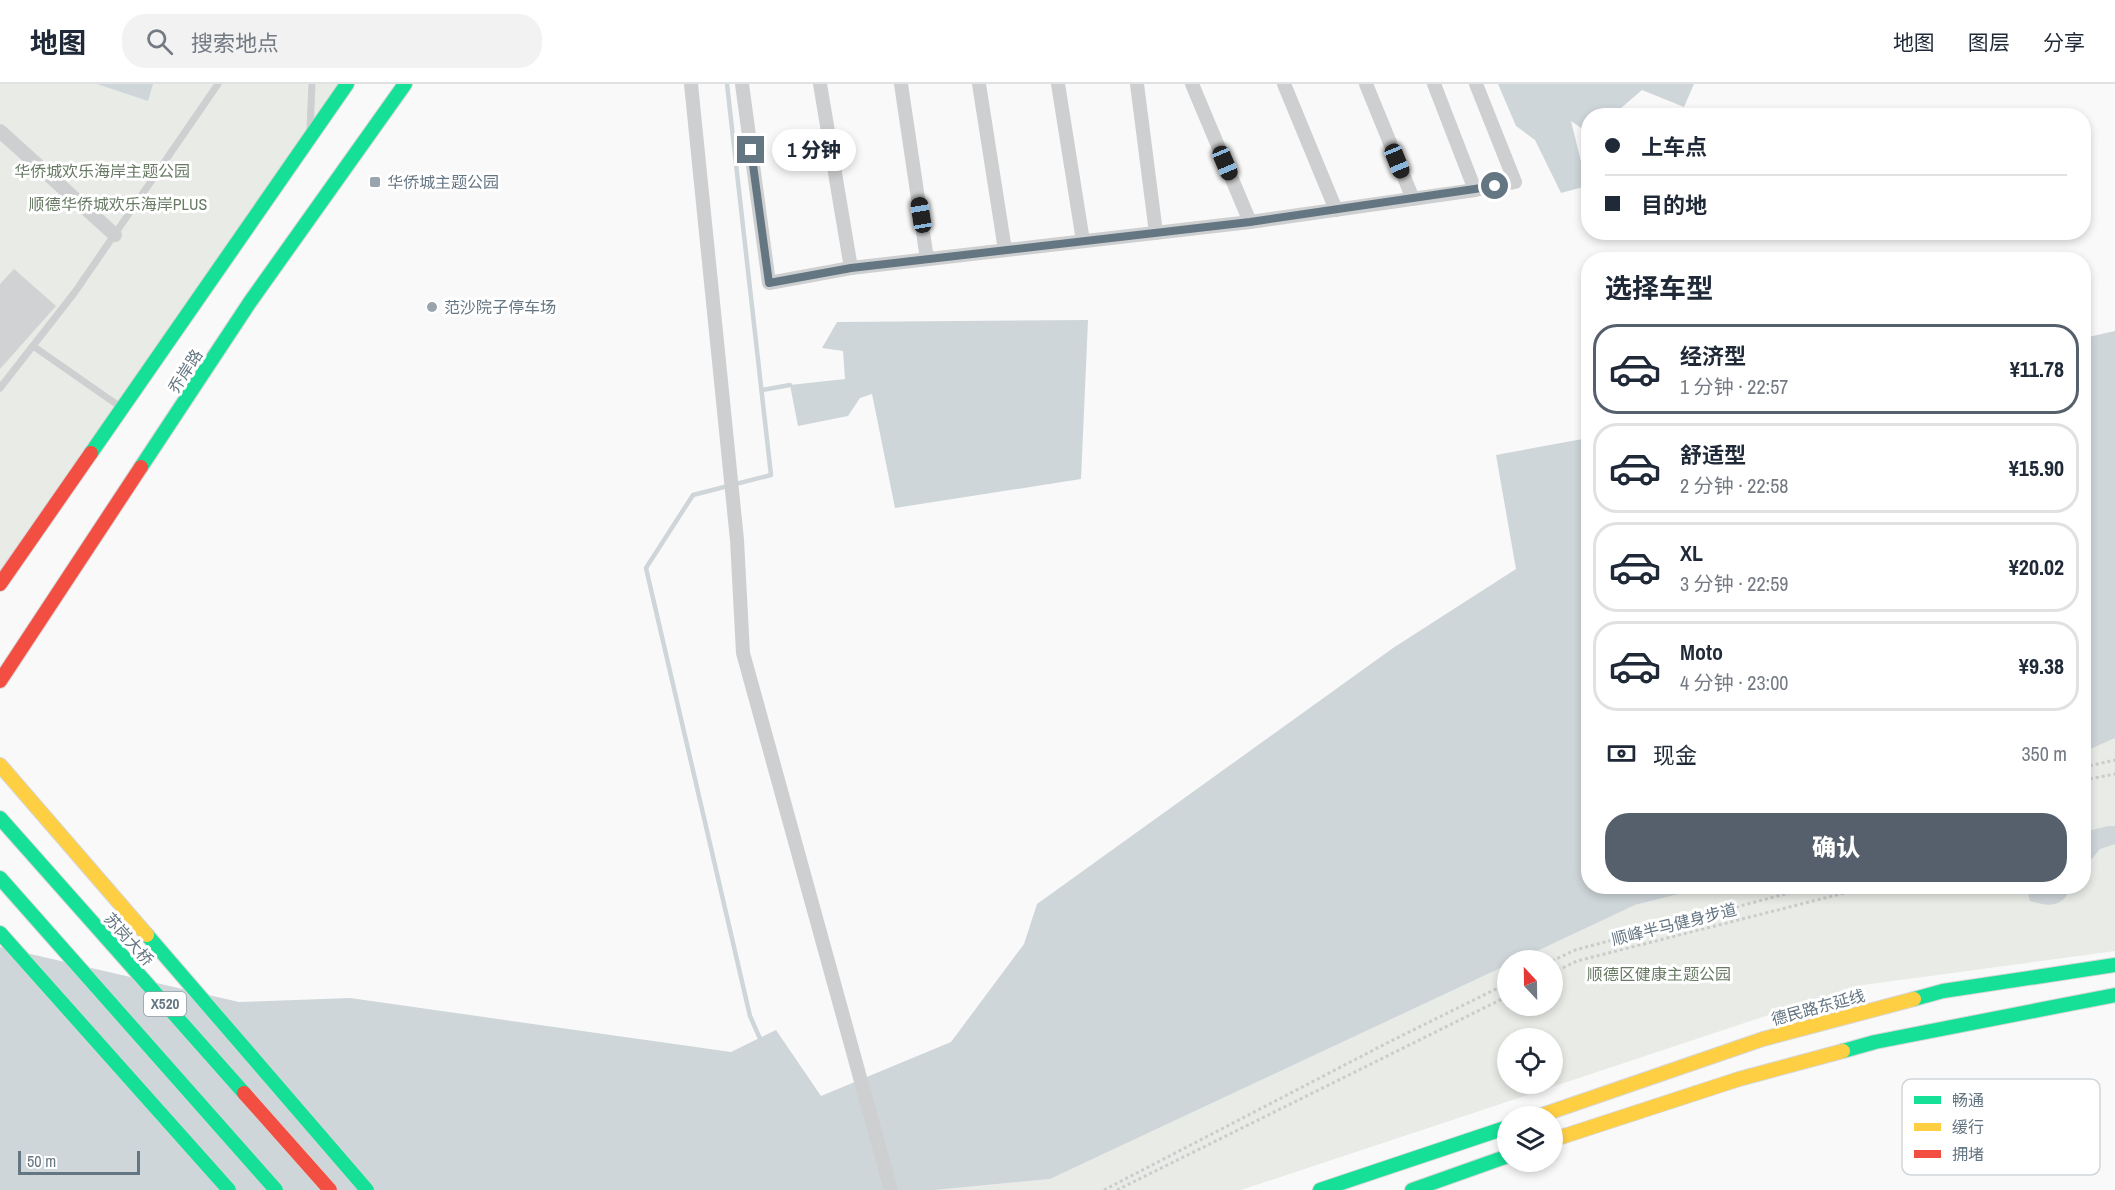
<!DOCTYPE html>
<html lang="zh">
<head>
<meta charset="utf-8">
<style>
  body { margin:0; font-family:"Archivo Narrow","Noto Sans SC",sans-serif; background:#f2f2f3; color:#1f2937; height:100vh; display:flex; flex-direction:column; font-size:22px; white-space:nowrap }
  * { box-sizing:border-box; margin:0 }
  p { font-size:20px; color:#747a83 }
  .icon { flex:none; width:33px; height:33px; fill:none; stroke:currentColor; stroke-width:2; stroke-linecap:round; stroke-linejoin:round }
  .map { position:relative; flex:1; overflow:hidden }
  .details { position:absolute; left:1581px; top:168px; width:510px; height:642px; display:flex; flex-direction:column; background:#fff; border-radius:24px; box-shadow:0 3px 9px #0003 }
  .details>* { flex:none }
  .hud { position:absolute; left:1581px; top:24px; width:510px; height:132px; border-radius:24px; box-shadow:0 3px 9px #0003; display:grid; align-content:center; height:132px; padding:0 24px; background:#fff }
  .needle { width:39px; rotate:338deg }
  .buttons { position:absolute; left:1497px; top:866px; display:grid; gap:12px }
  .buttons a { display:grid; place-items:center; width:66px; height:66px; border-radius:50%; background:#fff; box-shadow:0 3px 9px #0003; font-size:30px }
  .scale { position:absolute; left:18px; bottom:15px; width:122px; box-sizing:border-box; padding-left:6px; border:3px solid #657683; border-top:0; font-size:16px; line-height:21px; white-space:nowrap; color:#657683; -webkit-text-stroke:4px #fff; paint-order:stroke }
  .end { position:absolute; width:27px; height:27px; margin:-14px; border:8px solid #657683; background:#fff; box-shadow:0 0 0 3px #fff }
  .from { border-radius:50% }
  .bubble { position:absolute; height:42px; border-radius:21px; background:#fff; box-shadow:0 3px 9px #0003; font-size:20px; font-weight:800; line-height:42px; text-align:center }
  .car { position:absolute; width:18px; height:36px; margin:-18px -9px; border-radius:8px; box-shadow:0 0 4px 2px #0007; background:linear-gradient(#222 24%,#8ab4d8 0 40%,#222 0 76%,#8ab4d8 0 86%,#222 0) }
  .hud b { display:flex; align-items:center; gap:21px; height:57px; font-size:22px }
  .hud b+b { border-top:2px solid #e0e1e3 }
  .hud i { width:15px; height:15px; background:#1f2937 }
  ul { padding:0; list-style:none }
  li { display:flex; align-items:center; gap:18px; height:90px; margin:0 12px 9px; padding:0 12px; border:3px solid #e0e1e3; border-radius:24px }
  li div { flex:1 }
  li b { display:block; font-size:22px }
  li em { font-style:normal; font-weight:800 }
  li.current { border-color:#56606c }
  li>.icon { width:54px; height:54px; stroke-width:1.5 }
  h2 { padding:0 24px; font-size:27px; line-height:72px }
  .pay { display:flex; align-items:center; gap:15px; height:66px; padding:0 24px; font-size:22px }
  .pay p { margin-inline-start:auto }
  .action { display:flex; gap:12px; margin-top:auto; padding:12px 24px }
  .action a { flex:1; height:69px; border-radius:24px; background:#56606c; color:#fff; font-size:24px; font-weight:800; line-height:69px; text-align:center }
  header { display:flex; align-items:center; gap:36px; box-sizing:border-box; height:84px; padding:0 30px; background:#fff; border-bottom:2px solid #e0e1e3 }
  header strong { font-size:28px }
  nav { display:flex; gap:33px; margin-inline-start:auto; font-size:21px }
  .search { width:420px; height:54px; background:#f2f2f3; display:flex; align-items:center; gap:15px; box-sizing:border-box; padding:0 21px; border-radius:24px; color:#747a83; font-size:22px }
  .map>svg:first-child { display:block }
  .green { fill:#e8ebe6; fill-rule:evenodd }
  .water { fill:#ced6d9 }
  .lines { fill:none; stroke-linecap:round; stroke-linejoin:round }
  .stream { stroke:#ced6d9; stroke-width:4.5 }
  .building { fill:#d0d2d3 }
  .fast-casing { stroke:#d5d6d7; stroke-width:16 }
  .slow-casing { stroke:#d5d6d7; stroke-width:16 }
  .jam-casing { stroke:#d5d6d7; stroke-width:16 }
  .path { stroke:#cbcccd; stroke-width:3; stroke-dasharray:3 3; stroke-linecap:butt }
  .lane { stroke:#cecfd0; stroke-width:7 }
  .street { stroke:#cecfd0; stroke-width:14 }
  .fast { stroke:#16e098; stroke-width:14 }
  .slow { stroke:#ffcf43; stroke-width:14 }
  .jam { stroke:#f24e42; stroke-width:14 }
  .route { stroke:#657683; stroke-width:8 }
  .poi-dot { fill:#99a4ac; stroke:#fff; stroke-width:2 }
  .labels { text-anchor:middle; stroke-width:6; stroke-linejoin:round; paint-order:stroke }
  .shield { fill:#fff; stroke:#939fa8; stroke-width:1.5 }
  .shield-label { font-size:15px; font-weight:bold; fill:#657683 }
  .park-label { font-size:16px; fill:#687a64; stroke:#fff }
  .poi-label { font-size:16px; fill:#657683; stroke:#fff; text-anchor:start }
  .street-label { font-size:16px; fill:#657683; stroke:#fff }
  .key { fill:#fff; stroke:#d1d6da; stroke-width:1.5 }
  .key-label { font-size:16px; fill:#657683 }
</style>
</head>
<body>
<header>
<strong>地图</strong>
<div class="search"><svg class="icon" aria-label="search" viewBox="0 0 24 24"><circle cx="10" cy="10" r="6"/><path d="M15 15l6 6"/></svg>搜索地点</div>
<nav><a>地图</a><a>图层</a><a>分享</a></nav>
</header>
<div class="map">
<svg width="2115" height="1106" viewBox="0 0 2115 1106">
  <rect width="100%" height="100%" fill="#f9f9f9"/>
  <g class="green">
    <path d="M0 0H347L0 489Z"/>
    <path d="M2115 654V867L1856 902 1241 1106H934L1050 1095 1507 881 1508 921H1552V876H1518L1635 821 1706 802H2084V668ZM1508 954H1552V999H1508Z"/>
  </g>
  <g class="water">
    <path d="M97 0H153L148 17Z"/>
    <path d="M1498 0H1694L1684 23 1642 6 1613 31 1588 32V49L1571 37 1587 102 1561 109 1535 56 1516 42Z"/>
    <path d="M1088 236 1081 395 895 424 872 310 860 314 848 332 798 342 790 301 845 295 843 267 822 264 837 238Z"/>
    <path d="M2115 247V654L2084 668V254Z"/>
    <path d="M1588 354V802L1706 803 1635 821 1518 876H1508L1507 881 1050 1095 934 1106H0V863L239 918 350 914 731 968 776 946 821 1012 951 958 1024 860 1037 820 1393 564 1516 485 1496 371Z"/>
    <path d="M2108 742H2115V760L2100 765 2084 784V748Z"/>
    <path d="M2028 803V802L2072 803C2061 824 2051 823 2030 817L2027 806Z"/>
  </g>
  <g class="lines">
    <g class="stream">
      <path d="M727 0 771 391 693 411 646 484 750 932 762 959"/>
      <path d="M762 306 790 301"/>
    </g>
  </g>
  <path class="building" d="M14 185 56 222 0 285V200Z"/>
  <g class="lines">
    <defs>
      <g id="fast">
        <path d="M91 369 347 0"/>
        <path d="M141 383 250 218 405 0"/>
        <path d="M0 734 244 1009"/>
        <path d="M0 794 276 1106"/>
        <path d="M0 849 229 1106"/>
        <path d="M147 851 367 1106"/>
        <path d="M1914 915 1943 907 2115 881"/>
        <path d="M1843 967 1875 958 2115 911"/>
        <path d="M1320 1106 1508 1043"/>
        <path d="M1412 1106 1508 1072"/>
      </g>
      <g id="slow">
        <path d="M0 681 147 851"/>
        <path d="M1539 1032 1763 955 1914 915"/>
        <path d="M1552 1056 1739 995 1843 967"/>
      </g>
      <g id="jam">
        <path d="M0 500 91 369"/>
        <path d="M0 597 141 383"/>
        <path d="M244 1009 330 1106"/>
      </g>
    </defs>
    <use href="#fast" class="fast-casing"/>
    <use href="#slow" class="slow-casing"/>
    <use href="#jam" class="jam-casing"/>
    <g class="path">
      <path d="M2084 683 2115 676"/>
      <path d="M2084 696 2115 690"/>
      <path d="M1552 877 1575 866 1815 802"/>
      <path d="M1552 889 1577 877 1872 802"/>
      <path d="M1104 1106 1387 959 1508 899"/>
      <path d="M1117 1106 1508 912"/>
    </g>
    <g class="lane">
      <path d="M310 46 312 0"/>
      <path d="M33 262 122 324"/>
      <path d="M0 304 75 208 218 0"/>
    </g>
    <g class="street">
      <path d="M691 0 737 456 743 569 891 1106"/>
      <path d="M742 0 769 199 851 184 1250 138 1192 0"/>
      <path d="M820 0 851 184"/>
      <path d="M901 0 927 175"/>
      <path d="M979 0 1005 166"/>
      <path d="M1058 0 1083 157"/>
      <path d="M1137 0 1156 149"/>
      <path d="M1284 0 1336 126"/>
      <path d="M1366 0 1413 115"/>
      <path d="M0 47 115 151"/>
      <path d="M1475 106 1515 98 1476 0"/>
      <path d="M1250 138 1475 106 1434 0"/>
    </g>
    <use href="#fast" class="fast"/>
    <use href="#slow" class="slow"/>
    <use href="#jam" class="jam"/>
  </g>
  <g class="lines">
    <path class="route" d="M751 66 769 199 851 184 1250 138 1495 102"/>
  </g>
  <g class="poi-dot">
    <rect x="369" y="92" width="12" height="12" rx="3"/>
    <circle cx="432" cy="223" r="6"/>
  </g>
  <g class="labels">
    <rect class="shield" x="144" y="908" width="42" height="24" rx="4.5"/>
    <g class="shield-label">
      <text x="165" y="925">X520</text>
    </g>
    <g class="park-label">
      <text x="102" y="93">华侨城欢乐海岸主题公园</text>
      <text x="118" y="126">顺德华侨城欢乐海岸PLUS</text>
      <text x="1659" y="896">顺德区健康主题公园</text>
    </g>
    <g class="poi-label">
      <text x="387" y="104">华侨城主题公园</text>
      <text x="444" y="229">范沙院子停车场</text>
    </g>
    <g class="street-label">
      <text transform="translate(185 287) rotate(-57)" y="6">乔岸路</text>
      <text transform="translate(1674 840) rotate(-14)" y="6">顺峰半马健身步道</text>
      <text transform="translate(129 855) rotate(48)" y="6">苏岗大桥</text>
      <text transform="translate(1818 923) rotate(-15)" y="6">德民路东延线</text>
    </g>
  </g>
  <rect x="1902" y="995" width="198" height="96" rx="9" class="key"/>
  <rect x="1914" y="1012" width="27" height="8" fill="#16e098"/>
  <rect x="1914" y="1039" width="27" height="8" fill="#ffcf43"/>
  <rect x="1914" y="1066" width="27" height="8" fill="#f24e42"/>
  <g class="key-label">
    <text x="1952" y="1022">畅通</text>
    <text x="1952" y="1049">缓行</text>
    <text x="1952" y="1076">拥堵</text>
  </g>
</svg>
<div class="buttons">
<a><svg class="needle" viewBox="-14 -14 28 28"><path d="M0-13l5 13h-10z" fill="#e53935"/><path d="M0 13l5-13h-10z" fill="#747a83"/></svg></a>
<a><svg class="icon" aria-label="locate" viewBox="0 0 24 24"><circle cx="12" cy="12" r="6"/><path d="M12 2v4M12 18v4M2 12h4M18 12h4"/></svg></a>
<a><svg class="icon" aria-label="layers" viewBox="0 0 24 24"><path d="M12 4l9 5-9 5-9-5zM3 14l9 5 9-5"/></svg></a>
</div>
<div class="scale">50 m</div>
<i class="end from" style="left:1495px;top:102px"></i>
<i class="end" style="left:751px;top:66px"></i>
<div class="bubble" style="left:772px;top:45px;width:84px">1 分钟</div>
<i class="car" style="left:1397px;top:77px;rotate:158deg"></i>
<i class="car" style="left:1225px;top:79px;rotate:157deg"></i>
<i class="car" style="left:921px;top:131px;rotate:351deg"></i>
<div class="hud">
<b><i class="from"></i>上车点</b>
<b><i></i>目的地</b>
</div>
<section class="details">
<h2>选择车型</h2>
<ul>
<li class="current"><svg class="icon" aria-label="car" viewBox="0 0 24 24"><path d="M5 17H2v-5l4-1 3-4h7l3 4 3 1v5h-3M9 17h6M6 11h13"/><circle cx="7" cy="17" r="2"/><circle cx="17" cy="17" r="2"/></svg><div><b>经济型</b><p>1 分钟 · 22:57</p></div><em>¥11.78</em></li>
<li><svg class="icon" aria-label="car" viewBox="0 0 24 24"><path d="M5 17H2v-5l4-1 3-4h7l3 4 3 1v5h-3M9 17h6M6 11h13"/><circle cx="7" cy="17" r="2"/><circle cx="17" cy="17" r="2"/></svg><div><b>舒适型</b><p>2 分钟 · 22:58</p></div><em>¥15.90</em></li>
<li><svg class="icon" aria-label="car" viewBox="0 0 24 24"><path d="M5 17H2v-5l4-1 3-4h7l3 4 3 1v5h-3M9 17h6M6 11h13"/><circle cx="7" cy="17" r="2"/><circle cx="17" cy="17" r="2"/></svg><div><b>XL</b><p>3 分钟 · 22:59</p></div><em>¥20.02</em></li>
<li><svg class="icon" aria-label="car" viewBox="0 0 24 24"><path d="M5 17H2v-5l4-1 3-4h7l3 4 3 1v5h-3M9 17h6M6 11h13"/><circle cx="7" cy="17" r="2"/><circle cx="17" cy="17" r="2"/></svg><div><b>Moto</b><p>4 分钟 · 23:00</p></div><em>¥9.38</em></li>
</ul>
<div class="pay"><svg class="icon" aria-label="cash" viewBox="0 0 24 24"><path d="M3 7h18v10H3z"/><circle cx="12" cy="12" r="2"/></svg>现金<p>350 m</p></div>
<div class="action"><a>确认</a></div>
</section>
</div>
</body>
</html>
